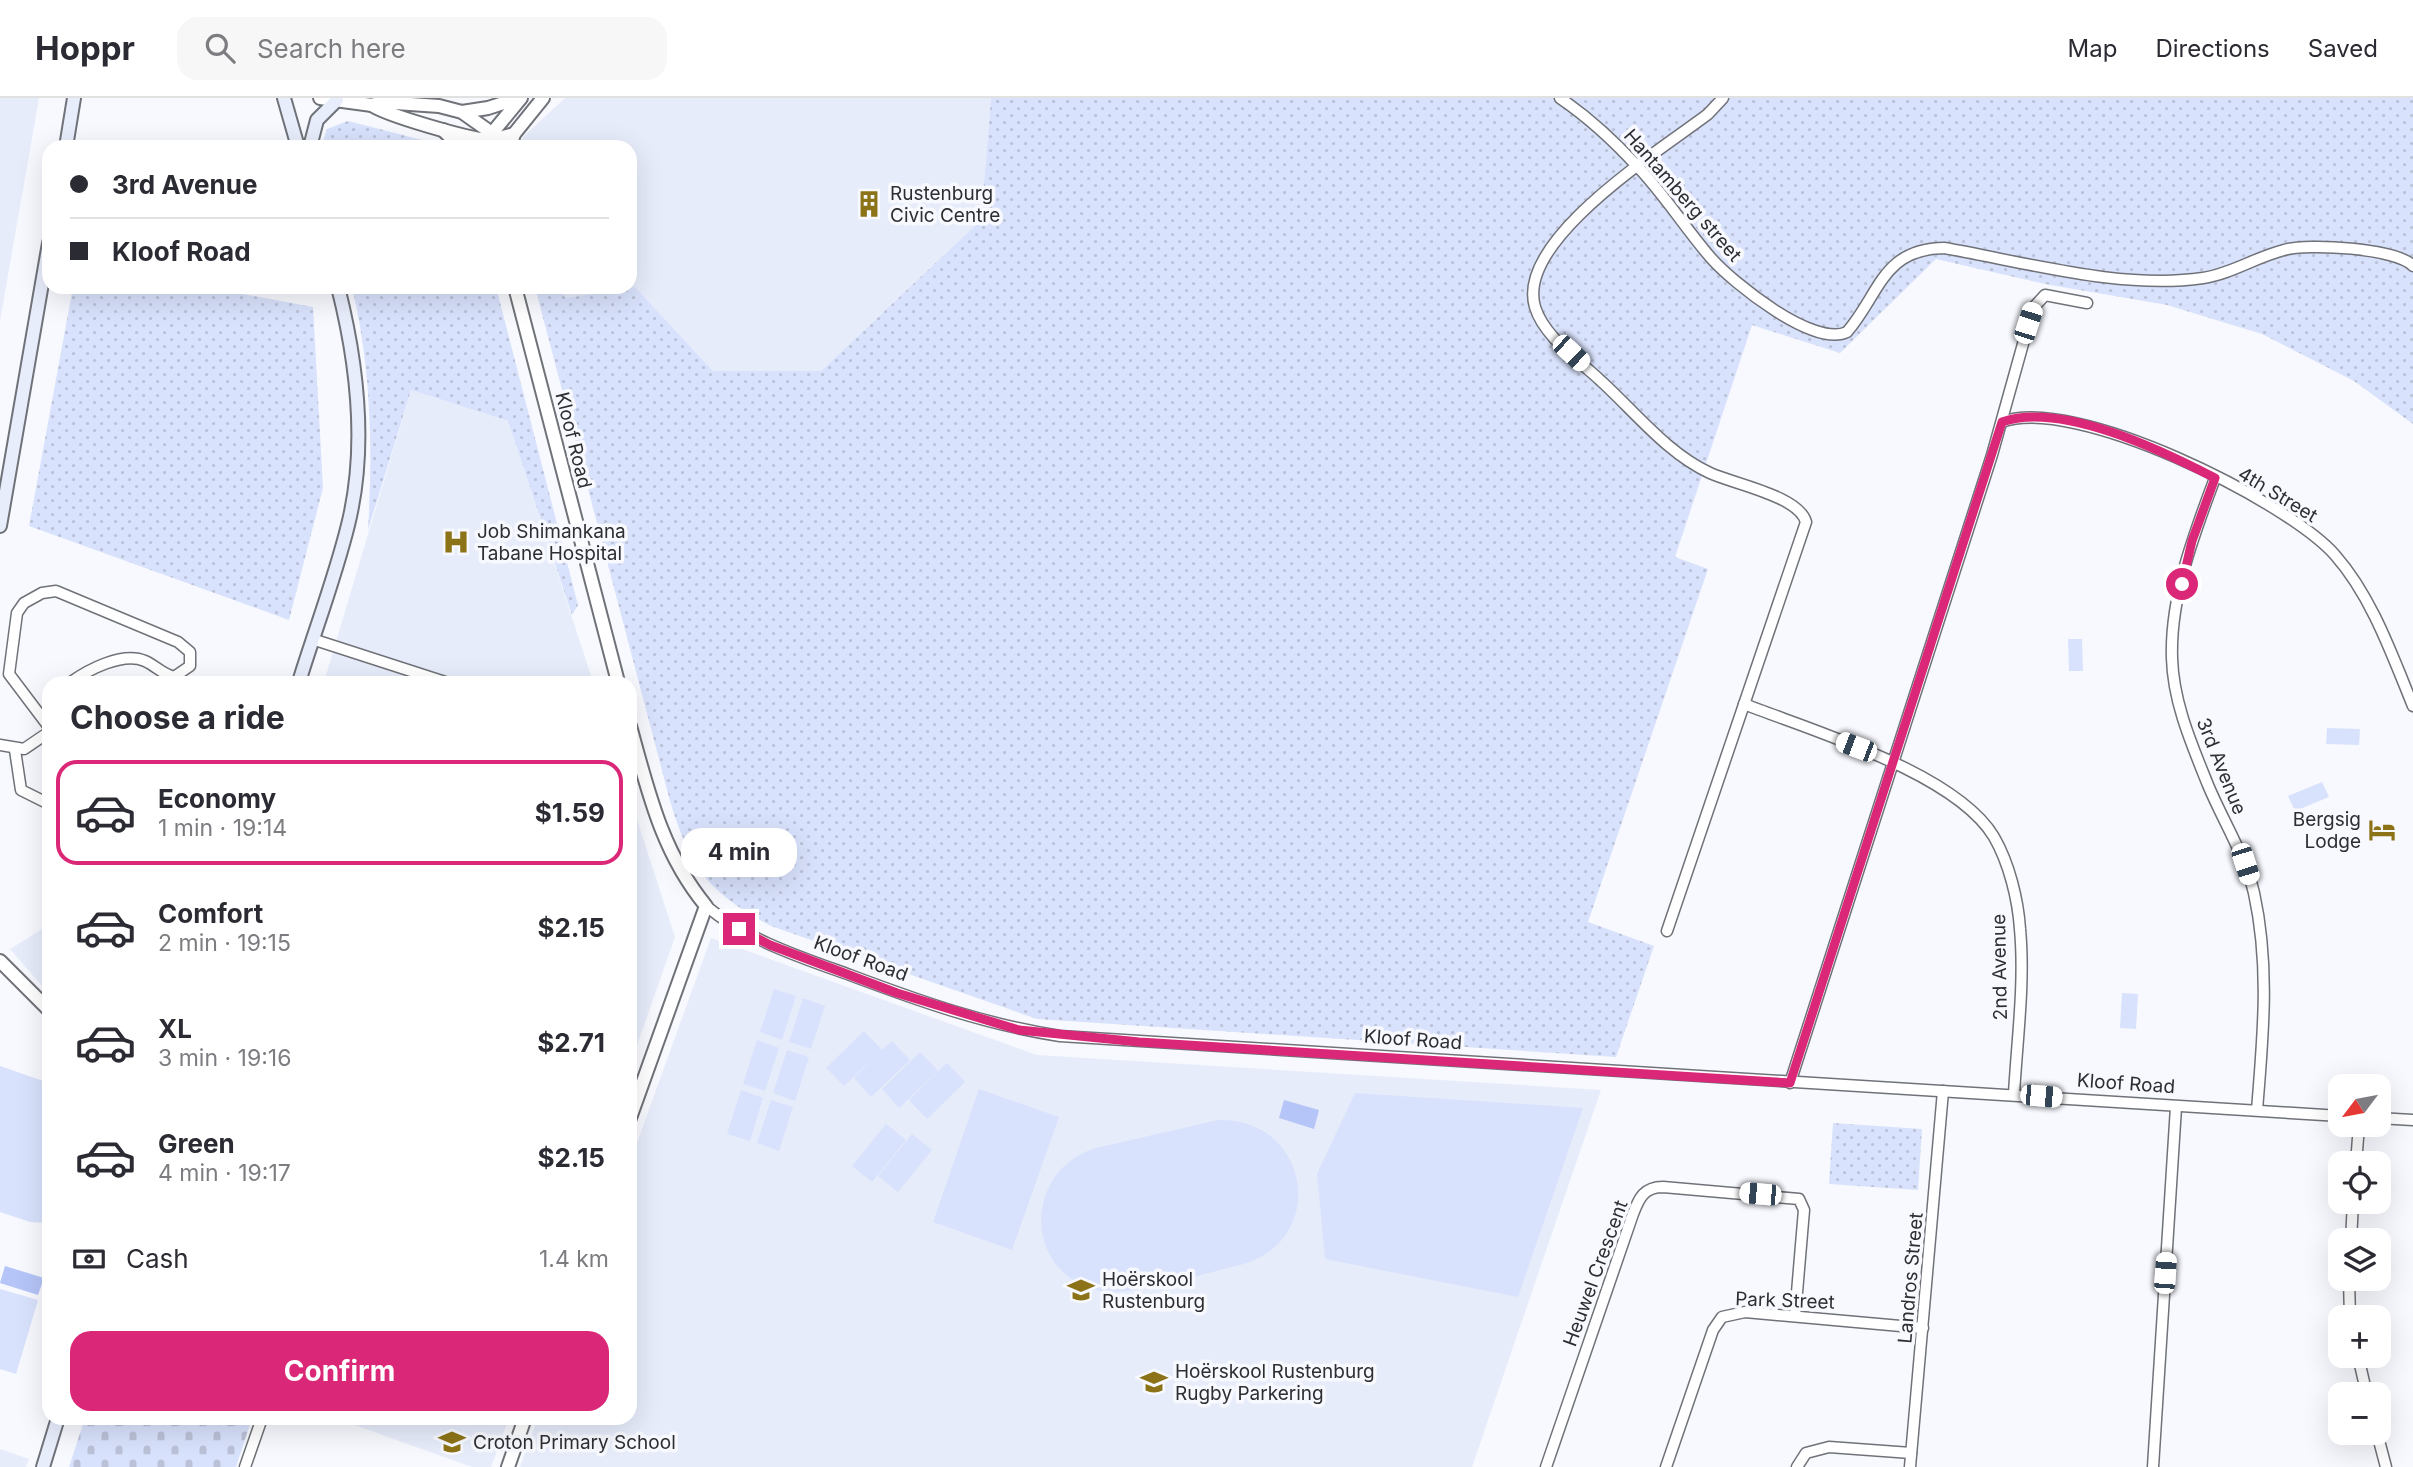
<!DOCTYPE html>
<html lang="en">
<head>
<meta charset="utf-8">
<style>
  body { margin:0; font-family:Inter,sans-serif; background:#f7f7f7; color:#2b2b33; height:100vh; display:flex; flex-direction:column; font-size:26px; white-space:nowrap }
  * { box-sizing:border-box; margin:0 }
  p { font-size:23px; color:#7c7c81 }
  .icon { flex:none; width:38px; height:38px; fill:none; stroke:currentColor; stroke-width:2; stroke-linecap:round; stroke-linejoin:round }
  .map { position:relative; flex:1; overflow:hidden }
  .drawer { position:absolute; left:42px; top:578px; width:595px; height:749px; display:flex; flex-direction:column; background:#fff; border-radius:21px; box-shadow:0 7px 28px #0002 }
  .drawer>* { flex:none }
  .banner { position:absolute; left:42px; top:42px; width:595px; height:154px; border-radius:21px; box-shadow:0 7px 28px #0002; display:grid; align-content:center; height:154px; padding:0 28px; background:#fff }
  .needle { width:46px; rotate:238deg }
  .tools { position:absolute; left:2328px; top:976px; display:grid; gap:14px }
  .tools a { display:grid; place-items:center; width:63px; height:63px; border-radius:14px; background:#fff; box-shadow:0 7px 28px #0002; font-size:35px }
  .end { position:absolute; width:32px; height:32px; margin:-16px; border:9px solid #db2777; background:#fff; box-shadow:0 0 0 4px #fff }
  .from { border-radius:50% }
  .bubble { position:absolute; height:49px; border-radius:21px; background:#fff; box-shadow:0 7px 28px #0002; font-size:23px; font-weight:700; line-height:49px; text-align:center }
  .car { position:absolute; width:21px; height:42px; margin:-21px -10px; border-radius:9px; box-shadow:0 0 5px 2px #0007; background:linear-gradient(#fff 24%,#345 0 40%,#fff 0 76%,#345 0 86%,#fff 0) }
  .banner b { display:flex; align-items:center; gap:24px; height:66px; font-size:26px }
  .banner b+b { border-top:2px solid #e1e1e2 }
  .banner i { width:18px; height:18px; background:#2b2b33 }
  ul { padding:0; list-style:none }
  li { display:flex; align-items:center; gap:21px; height:105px; margin:0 14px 10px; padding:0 14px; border:4px solid transparent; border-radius:21px }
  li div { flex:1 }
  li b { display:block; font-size:26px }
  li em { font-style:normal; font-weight:700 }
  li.active { border-color:#db2777 }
  li>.icon { width:63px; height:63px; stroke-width:1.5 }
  h2 { padding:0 28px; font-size:32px; line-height:84px }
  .pay { display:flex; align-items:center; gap:18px; height:77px; padding:0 28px; font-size:26px }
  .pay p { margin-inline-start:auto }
  .action { display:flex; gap:14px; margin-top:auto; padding:14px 28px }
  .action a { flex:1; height:80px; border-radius:21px; background:#db2777; color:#fff; font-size:28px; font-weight:700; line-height:80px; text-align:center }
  header { display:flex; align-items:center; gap:42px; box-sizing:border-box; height:98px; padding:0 35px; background:#fff; border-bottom:2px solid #e1e1e2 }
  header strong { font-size:33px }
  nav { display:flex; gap:38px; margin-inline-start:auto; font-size:24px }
  .search { width:490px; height:63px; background:#f7f7f7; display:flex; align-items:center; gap:18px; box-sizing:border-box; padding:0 24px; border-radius:21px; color:#7c7c81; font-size:26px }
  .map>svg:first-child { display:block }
  .built { fill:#e7ecfb }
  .grass { fill:url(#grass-dots) }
  .cemetery { fill:url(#cemetery-stones) }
  .pitch { fill:#d9e2fc }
  .water { fill:#b5c5f8 }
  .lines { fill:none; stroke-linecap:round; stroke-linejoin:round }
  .minor-casing { stroke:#707279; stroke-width:13 }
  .tertiary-casing { stroke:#707279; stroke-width:16 }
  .secondary-casing { stroke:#707279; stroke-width:16 }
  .minor { stroke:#fff; stroke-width:10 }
  .tertiary { stroke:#fff; stroke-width:12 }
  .secondary { stroke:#e8edfc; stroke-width:12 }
  .route { stroke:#db2777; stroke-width:9 }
  .labels { text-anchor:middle; stroke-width:7; stroke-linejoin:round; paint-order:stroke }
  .poi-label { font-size:19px; fill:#2d2e31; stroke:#f7f9fe; text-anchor:start }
  .street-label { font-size:19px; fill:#2d2e31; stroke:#f7f9fe }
</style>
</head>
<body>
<header>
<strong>Hoppr</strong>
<div class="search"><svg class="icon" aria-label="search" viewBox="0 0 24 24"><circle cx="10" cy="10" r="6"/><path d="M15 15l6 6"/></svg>Search here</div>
<nav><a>Map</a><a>Directions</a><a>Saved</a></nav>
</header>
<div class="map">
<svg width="2413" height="1369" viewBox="0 0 2413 1369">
  <defs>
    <pattern id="grass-dots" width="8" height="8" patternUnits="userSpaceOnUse" patternTransform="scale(1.75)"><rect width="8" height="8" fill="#d9e2fc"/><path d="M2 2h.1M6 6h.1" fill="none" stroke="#bbc2d8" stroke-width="1.8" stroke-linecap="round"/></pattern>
    <pattern id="cemetery-stones" width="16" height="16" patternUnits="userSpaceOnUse" patternTransform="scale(1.75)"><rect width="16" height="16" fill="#d9e2fc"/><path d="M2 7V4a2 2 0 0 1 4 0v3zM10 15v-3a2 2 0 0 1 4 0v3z" fill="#bbc2d8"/></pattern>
  </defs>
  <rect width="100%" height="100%" fill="#f7f9fe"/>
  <g class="built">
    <path d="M0 0H39L0 223Z"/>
    <path d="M565 0H991L981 122 821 273H713L635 189 566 200 557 189H630V49H521L523 39Z"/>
    <path d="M411 292 508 323 593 584H324Z"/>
    <path d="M630 700 675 839 630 967Z"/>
    <path d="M49 827V896L10 851Z"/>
    <path d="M711 840 1037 957 1601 992 1472 1369H520L538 1320H630V1064Z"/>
    <path d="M335 1320H509L491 1369H472Z"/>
    <path d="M0 1351 29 1361 26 1369H0Z"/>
  </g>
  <g class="grass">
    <path d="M991 0H2413V326L2354 283 2262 236 2167 207 2045 186 1936 161 1840 255 1752 227 1675 459 1708 471 1588 824 1654 848 1616 959 1037 921 771 828C708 794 691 771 670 703L535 189H557L566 200 635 189 713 273H821L981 122Z"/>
    <path d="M348 23 434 45 438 49H321L327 31Z"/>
    <path d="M73 189H205L313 209 323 390 289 522 29 428Z"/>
    <path d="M352 189H496L578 507 572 517 508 323 411 292 368 432C373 350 371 269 352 189Z"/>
    <path d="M1833 1025 1922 1031 1918 1092 1829 1086Z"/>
  </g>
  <path class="cemetery" d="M85 1320H252L236 1369H69Z"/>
  <g class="pitch">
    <path d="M2068 541H2082L2083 573H2069Z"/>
    <path d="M2327 630 2360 631 2359 647 2326 646Z"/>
    <path d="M2322 684 2329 699 2295 713 2288 698Z"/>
    <path d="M774 891 796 898 782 942 760 934Z"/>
    <path d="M2122 895 2138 896 2136 931 2120 930Z"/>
    <path d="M803 900 825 908 811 951 789 944Z"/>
    <path d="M864 933 882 952 892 943 910 962 871 999 854 980 877 957 844 988 826 970Z"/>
    <path d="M757 942 779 950 765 993 743 986Z"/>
    <path d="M787 952 809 959 795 1003 773 995Z"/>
    <path d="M920 954 938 973 899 1010 882 991Z"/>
    <path d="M947 965 965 984 927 1021 909 1002Z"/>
    <path d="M0 968 49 985V1125L30 1124 0 1114Z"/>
    <path d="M979 991 1059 1019 1012 1152 933 1124Z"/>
    <path d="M741 992 763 1000 750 1043 727 1036Z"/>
    <path d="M1355 995 1583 1010 1518 1199 1325 1161 1317 1076Z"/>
    <path d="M771 1002 793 1009 779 1053 757 1045Z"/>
    <path d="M1218 1022C1308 1019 1330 1139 1244 1166 1208 1174 1136 1198 1102 1193 1023 1179 1021 1073 1096 1050Z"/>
    <path d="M886 1026 906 1042 872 1084 852 1068Z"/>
    <path d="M912 1036 932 1052 898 1094 878 1078Z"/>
    <path d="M0 1191 38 1202 16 1276 0 1271Z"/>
  </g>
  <g class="water">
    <path d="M1284 1002 1319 1012 1314 1031 1279 1020Z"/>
    <path d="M5 1168 44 1180 38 1197 0 1185Z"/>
  </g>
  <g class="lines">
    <defs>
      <g id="minor">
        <path d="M1560 0C1588 19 1614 43 1637 68 1664 96 1685 130 1711 160 1733 185 1814 250 1847 234 1880 196 1882 151 1944 150 2025 164 2122 192 2203 180 2231 176 2256 159 2284 152 2307 145 2397 150 2413 168"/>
        <path d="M2002 324C2074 297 2286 402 2335 457 2372 499 2392 557 2413 608"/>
        <path d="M2215 380C2194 436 2170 499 2172 560 2173 604 2192 647 2208 687 2223 723 2245 757 2254 795 2270 868 2263 938 2257 1012"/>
        <path d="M312 541 445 584"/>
        <path d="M1744 606C1813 633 1956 675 1994 739 2009 765 2018 801 2020 831 2025 885 2017 942 2014 996"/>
        <path d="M49 629 9 576 17 515 24 505 42 495 56 493 178 544 190 554V568L174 579C162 576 156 568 145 563 123 553 88 572 71 584"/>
        <path d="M0 647 24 651 49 634"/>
        <path d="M15 652 21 692 49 706"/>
        <path d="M706 808C747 842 800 859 850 877 919 903 987 927 1060 938L2340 1018"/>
        <path d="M1667 833 1806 424C1799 398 1734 386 1710 375 1668 356 1635 314 1601 283 1579 262 1544 239 1535 209 1515 142 1661 52 1708 16L1723 0"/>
        <path d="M1790 985 1992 357 2033 210 2045 197 2087 205"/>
        <path d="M2378 1020 2413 1022"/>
        <path d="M2356 1066 2359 1027"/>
        <path d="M2351 1143 2353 1104"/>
        <path d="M2349 1181 2350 1220"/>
        <path d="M2358 1258 2367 1297"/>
        <path d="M2377 1335 2386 1369"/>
        <path d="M245 1369 262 1320"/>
        <path d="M1546 1369 1633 1116C1639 1100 1644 1089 1663 1089L1799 1101 1804 1112 1795 1218"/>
        <path d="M1666 1369 1713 1232 1722 1219 1745 1214 1923 1230"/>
        <path d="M1797 1369 1806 1355 1829 1349 1911 1355"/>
        <path d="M1910 1369 1943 993"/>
        <path d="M2153 1369 2176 1009"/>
      </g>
      <g id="tertiary">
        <path d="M320 0 372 7 381 4 439 8 462 14 493 36 496 49"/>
        <path d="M372 7C386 17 469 41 488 42 496 42 506 38 514 36"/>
        <path d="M462 14 488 10 519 0"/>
        <path d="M443 32 460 49"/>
        <path d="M488 40 521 0"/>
        <path d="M510 49 514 36 543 0"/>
        <path d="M515 189 618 584"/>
        <path d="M630 628C648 693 662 755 706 808L630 1020"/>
        <path d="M0 863 49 912"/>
        <path d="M508 1369 525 1320"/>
      </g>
      <g id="secondary">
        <path d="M284 0 298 49"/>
        <path d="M66 49 74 0"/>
        <path d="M310 49 317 22 337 2"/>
        <path d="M0 428 49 145"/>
        <path d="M299 584C315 532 335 480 348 427 367 351 357 264 338 189"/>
        <path d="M43 1369 58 1320"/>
      </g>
    </defs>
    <use href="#minor" class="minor-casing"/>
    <use href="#tertiary" class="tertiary-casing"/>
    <use href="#secondary" class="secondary-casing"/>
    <use href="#minor" class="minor"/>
    <use href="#tertiary" class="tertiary"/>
    <use href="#secondary" class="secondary"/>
  </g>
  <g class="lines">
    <path class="route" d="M739 831 770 847 897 895 1019 932 1139 944 1790 985 2002 324C2061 303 2163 353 2215 380L2192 443 2182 486"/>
  </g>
  <defs>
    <symbol id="building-bare" viewBox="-9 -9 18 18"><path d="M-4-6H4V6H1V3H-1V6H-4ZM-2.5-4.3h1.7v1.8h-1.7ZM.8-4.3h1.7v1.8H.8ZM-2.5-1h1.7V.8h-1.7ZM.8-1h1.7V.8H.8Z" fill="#8d7317" stroke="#f7f9fe" stroke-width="2.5" paint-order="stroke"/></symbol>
    <symbol id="hospital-bare" viewBox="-9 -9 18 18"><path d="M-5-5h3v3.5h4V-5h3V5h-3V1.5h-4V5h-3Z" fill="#8d7317" stroke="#f7f9fe" stroke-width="2.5" paint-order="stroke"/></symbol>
    <symbol id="hotel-bare" viewBox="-9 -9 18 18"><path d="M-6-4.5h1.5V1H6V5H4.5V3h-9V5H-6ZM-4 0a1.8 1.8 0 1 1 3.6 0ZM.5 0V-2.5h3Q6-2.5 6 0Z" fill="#8d7317" stroke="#f7f9fe" stroke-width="2.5" paint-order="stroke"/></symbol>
    <symbol id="university-bare" viewBox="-9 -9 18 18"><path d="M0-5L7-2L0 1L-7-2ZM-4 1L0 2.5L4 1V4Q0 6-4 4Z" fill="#8d7317" stroke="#f7f9fe" stroke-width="2.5" paint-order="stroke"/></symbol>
    <symbol id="school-bare" viewBox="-9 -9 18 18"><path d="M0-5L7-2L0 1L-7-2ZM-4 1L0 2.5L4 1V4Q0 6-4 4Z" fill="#8d7317" stroke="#f7f9fe" stroke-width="2.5" paint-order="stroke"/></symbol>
  </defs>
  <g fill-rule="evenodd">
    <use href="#building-bare" x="850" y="87" width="38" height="38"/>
    <use href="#hospital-bare" x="437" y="425" width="38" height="38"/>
    <use href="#hotel-bare" x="2363" y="713" width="38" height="38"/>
    <use href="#university-bare" x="1062" y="1173" width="38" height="38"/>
    <use href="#school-bare" x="1135" y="1265" width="38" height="38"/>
    <use href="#school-bare" x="433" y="1325" width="38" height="38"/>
  </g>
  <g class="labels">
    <g class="poi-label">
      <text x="890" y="102">Rustenburg<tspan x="890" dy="22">Civic Centre</tspan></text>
      <text x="477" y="440">Job Shimankana<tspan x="477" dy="22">Tabane Hospital</tspan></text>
      <text x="2361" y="728" text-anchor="end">Bergsig<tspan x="2361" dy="22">Lodge</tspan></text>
      <text x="1102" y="1188">Hoërskool<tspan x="1102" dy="22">Rustenburg</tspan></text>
      <text x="1175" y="1280">Hoërskool Rustenburg<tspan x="1175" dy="22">Rugby Parkering</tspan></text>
      <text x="473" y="1351">Croton Primary School</text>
    </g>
    <g class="street-label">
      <text transform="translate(1683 97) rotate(49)" y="7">Hantamberg street</text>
      <text transform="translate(574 342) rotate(76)" y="7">Kloof Road</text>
      <text transform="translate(2278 396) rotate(31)" y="7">4th Street</text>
      <text transform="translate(2222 668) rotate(68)" y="7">3rd Avenue</text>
      <text transform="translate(861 860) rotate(20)" y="7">Kloof Road</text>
      <text transform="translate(1999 869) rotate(-91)" y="7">2nd Avenue</text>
      <text transform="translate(1413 941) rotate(4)" y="7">Kloof Road</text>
      <text transform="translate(2126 985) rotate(4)" y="7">Kloof Road</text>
      <text transform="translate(1595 1175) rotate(-70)" y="7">Heuwel Crescent</text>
      <text transform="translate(1910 1180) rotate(-85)" y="7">Landros Street</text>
      <text transform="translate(1785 1202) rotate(2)" y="7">Park Street</text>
    </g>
  </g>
</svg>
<div class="tools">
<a><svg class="needle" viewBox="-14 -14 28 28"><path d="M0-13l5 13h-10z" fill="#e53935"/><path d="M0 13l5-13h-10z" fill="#7c7c81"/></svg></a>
<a><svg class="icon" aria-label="locate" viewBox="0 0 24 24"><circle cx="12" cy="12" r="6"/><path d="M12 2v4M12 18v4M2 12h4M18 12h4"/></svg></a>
<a><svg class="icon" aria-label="layers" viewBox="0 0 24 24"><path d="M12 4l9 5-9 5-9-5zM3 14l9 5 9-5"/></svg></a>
<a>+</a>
<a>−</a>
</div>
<i class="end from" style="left:2182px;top:486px"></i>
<i class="end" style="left:739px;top:831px"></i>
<div class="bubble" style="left:681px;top:730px;width:116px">4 min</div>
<i class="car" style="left:2028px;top:225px;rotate:18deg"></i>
<i class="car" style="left:1571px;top:255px;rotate:133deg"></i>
<i class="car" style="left:1856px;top:649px;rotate:291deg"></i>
<i class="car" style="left:2245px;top:766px;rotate:162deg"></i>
<i class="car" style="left:2041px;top:998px;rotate:95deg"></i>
<i class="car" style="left:1760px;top:1096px;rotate:275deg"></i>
<i class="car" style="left:2165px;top:1175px;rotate:4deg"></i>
<div class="banner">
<b><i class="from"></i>3rd Avenue</b>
<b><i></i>Kloof Road</b>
</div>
<section class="drawer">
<h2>Choose a ride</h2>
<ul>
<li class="active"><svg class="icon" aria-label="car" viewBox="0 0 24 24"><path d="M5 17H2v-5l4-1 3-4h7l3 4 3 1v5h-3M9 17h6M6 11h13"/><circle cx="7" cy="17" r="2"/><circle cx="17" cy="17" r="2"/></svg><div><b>Economy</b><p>1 min · 19:14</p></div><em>$1.59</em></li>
<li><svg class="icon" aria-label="car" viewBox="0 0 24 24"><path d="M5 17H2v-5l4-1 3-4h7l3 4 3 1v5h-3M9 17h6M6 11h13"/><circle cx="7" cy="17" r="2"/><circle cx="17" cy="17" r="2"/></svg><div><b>Comfort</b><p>2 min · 19:15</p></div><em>$2.15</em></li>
<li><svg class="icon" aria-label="car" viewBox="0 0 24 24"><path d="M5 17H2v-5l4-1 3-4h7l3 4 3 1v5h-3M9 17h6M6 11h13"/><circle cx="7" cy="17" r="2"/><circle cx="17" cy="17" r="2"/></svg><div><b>XL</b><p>3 min · 19:16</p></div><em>$2.71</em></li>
<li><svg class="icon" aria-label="car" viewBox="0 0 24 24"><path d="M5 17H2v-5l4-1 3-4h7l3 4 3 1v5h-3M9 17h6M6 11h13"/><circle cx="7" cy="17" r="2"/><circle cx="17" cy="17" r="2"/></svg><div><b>Green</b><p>4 min · 19:17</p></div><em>$2.15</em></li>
</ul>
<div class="pay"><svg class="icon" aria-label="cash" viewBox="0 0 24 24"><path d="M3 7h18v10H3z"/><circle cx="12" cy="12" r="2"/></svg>Cash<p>1.4 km</p></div>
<div class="action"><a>Confirm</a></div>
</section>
</div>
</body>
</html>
